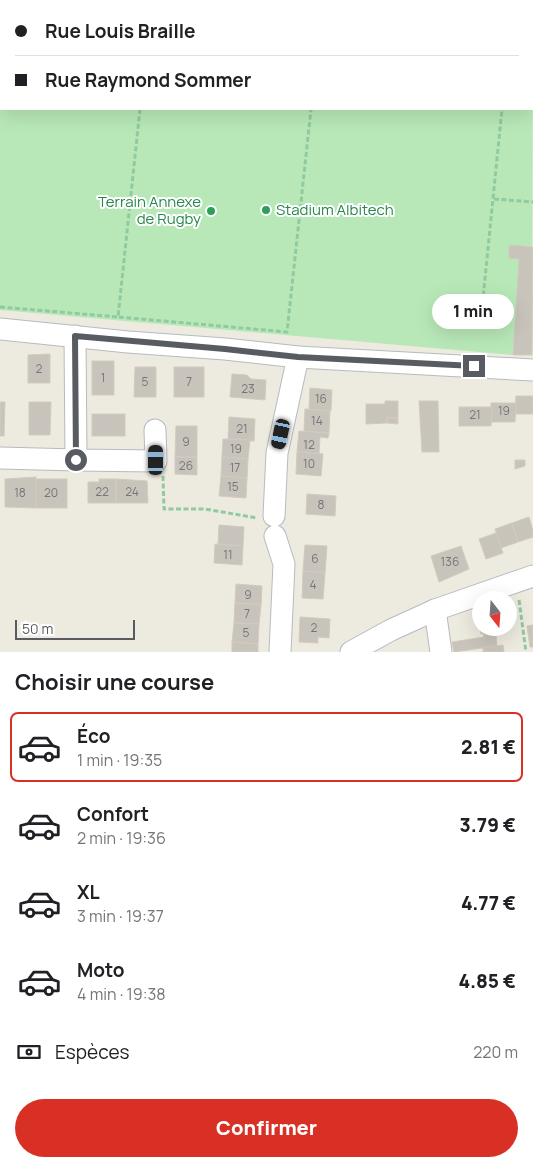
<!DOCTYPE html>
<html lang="fr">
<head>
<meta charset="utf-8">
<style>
  body { margin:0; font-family:Manrope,sans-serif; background:#f2f2f2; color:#202124; height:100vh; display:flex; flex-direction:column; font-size:19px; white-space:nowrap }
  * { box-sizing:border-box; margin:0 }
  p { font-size:16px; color:#757577 }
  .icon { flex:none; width:28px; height:28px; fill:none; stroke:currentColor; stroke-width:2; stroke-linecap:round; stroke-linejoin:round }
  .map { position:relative; height:652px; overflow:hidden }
  .side { display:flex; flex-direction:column; background:#fff; flex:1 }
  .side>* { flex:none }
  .banner { position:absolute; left:0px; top:0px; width:534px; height:110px; box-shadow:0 5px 20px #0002; display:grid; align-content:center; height:110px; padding:0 15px; background:#fff }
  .needle { width:32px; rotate:163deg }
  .controls { position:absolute; left:472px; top:591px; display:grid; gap:10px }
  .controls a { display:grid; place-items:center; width:45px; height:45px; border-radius:50%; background:#fff; box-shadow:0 5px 20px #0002; font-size:25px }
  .scale { position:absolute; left:15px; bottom:12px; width:120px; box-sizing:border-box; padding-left:5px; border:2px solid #585c62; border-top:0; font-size:14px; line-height:18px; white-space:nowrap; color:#585c62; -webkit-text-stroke:4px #fff; paint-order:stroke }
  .end { position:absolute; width:22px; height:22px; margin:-11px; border:6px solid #585c62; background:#fff; box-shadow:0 0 0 2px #fff }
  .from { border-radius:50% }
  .bubble { position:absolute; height:35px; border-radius:18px; background:#fff; box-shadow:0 5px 20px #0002; font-size:16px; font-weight:800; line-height:35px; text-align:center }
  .car { position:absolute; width:15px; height:30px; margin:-15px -8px; border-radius:6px; box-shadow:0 0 4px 1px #0007; background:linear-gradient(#222 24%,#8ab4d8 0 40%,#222 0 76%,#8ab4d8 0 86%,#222 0) }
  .banner b { display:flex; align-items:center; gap:18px; height:48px; font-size:19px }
  .banner b+b { border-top:1px solid #e0e0e0 }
  .banner i { width:12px; height:12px; background:#202124 }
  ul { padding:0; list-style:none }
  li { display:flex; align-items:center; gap:15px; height:70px; margin:0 10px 8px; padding:0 5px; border:2px solid transparent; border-radius:8px }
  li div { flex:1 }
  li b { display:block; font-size:19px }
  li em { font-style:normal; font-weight:800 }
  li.on { border-color:#d93025 }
  li>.icon { width:45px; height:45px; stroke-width:1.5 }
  h2 { padding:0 15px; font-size:22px; line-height:60px }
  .pay { display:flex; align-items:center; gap:12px; height:55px; padding:0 15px; font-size:19px }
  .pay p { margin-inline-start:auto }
  .primary-button { display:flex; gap:10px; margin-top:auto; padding:10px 15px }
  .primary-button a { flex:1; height:58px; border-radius:30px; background:#d93025; color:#fff; font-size:20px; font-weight:800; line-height:58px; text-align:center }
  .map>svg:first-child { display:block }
  .green { fill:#b8e8b8; fill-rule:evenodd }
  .building { fill:#c8c4bc; stroke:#d2cbbd }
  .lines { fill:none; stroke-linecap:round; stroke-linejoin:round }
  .minor-casing { stroke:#b7bac0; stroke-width:23 }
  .path { stroke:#91c9a1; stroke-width:3; stroke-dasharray:5 2.5; stroke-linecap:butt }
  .minor { stroke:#fff; stroke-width:21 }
  .route { stroke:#585c62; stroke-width:6 }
  .leisure-dot { fill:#2e9e5b; stroke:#fff; stroke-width:2 }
  .labels { text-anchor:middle; stroke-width:4; stroke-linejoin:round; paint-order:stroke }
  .number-label { font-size:12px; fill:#747678 }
  .leisure-label { font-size:15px; fill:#27864d; stroke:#fff; text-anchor:end }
</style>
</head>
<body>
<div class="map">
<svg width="533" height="652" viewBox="0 0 533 652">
  <rect width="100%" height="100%" fill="#edeadf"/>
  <path class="green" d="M0 0H533L532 355H513L0 310ZM1 1H532V109H1Z"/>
  <g class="building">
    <path d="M509 245 533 247 532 355H513L519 259 509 258Z"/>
    <path d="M50 354V383H28V355Z"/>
    <rect x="92" y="361" width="22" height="34"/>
    <path d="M135 367H156V397H134Z"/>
    <rect x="174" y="367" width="30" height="30"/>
    <path d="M232 374 247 375 251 379 266 380 265 400 230 397Z"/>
    <path d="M310 388 332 390 331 411 309 409Z"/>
    <path d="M516 396H533V414H515Z"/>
    <path d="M385 401H398V418H387V423L366 424V404H385Z"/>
    <path d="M419 401H438L439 452H422Z"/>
    <path d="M0 402H5L4 436H0Z"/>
    <path d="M29 402H51L50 435H29Z"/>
    <path d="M491 403H516L515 422H491Z"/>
    <path d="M459 407H492L491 426H459Z"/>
    <path d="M305 409 330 411 329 433 304 431Z"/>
    <rect x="92" y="414" width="33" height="22"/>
    <path d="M229 417 255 419 254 441 228 439Z"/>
    <path d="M387 418H398V424L387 423Z"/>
    <path d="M176 426H197V457H175Z"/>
    <path d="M299 431 329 433 328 438 320 437 319 454 297 452Z"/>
    <path d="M223 439 250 440 248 459 222 457Z"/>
    <path d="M297 452 323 454 321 476 296 474Z"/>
    <path d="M175 457H197V475L175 474Z"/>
    <path d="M222 457 248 459 247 478 221 476Z"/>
    <path d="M515 460H525V466L515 469Z"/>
    <path d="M221 476 247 478 246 498 219 496Z"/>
    <path d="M36 477V508L5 507V479Z"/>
    <rect x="36" y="479" width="31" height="29"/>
    <path d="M99 479H116V503H88V482H99Z"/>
    <path d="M116 479 147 481 148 503H116Z"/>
    <path d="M307 494 336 496 335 516 306 514Z"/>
    <path d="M529 517 533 531V537L518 542 512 523Z"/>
    <path d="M512 523 518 542 501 548 495 529Z"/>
    <path d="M219 525 244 527 243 546 218 544Z"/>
    <path d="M496 533 503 553 486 559 479 539Z"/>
    <path d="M215 544 243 546 242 565 214 563Z"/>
    <path d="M305 545 327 546 325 573 303 571Z"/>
    <path d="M461 546 469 569 439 582 431 556Z"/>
    <path d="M303 571 325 573 323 599 302 598Z"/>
    <path d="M236 584 262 586 261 605 235 603Z"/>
    <path d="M235 603 261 605 259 624 234 623Z"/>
    <path d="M481 607V628H501V631L492 632V636L496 635 497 646 454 652 452 642 484 637 483 633 481 634 477 608Z"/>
    <path d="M300 617 330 619 329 638 318 637V643L299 642Z"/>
    <path d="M234 623 259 624 258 644 232 642Z"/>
    <path d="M533 625V647H530L527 626Z"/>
    <path d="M232 642 258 644V652H232Z"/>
    <path d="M503 645 504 652H483V648Z"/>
  </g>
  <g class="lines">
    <defs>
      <g id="minor">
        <path d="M0 329 128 342 225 349 298 357 533 370"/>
        <path d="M75 336 76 460 156 461 155 430"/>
        <path d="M0 458 76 460"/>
        <path d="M274 516 277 453 298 357"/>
        <path d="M275 536 284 564 280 652"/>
        <path d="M435 610 441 652"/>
        <path d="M351 652 391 630 435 610 533 576"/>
      </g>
    </defs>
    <use href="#minor" class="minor-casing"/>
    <g class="path">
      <path d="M0 52H1"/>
      <path d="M140 109 118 317 287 332 311 109"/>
      <path d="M494 199 533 202"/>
      <path d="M0 307 118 317"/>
      <path d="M481 318 502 109"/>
      <path d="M163 476 164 509H205L257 518"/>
      <path d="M519 600 526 652"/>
    </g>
    <use href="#minor" class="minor"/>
  </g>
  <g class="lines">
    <path class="route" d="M76 460 75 336 225 349 298 357 474 366"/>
  </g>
  <g class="leisure-dot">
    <circle cx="266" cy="210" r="5"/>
    <circle cx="211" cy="211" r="5"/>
  </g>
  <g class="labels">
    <g class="number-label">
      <text x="39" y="373">2</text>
      <text x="103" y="382">1</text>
      <text x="145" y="386">5</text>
      <text x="189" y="386">7</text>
      <text x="248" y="393">23</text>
      <text x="321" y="403">16</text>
      <text x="504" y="415">19</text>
      <text x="475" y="419">21</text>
      <text x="317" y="425">14</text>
      <text x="242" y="433">21</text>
      <text x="186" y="446">9</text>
      <text x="309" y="449">12</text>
      <text x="236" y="453">19</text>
      <text x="309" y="468">10</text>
      <text x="186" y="470">26</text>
      <text x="235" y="472">17</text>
      <text x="233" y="491">15</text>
      <text x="102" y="496">22</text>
      <text x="132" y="496">24</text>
      <text x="20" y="497">18</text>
      <text x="51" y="497">20</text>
      <text x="321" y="509">8</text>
      <text x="228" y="559">11</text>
      <text x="315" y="563">6</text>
      <text x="450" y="566">136</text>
      <text x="313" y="589">4</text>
      <text x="248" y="599">9</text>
      <text x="247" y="618">7</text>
      <text x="314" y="632">2</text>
      <text x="246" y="637">5</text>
    </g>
    <g class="leisure-label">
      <text x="201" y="207">Terrain Annexe<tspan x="201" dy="17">de Rugby</tspan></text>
      <text x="276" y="215" text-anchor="start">Stadium Albitech</text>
    </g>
  </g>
</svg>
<div class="controls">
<a><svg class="needle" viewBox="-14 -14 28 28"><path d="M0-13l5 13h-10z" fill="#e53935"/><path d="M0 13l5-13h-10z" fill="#757577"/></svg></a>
</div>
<div class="scale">50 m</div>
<i class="end from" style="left:76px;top:460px"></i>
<i class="end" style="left:474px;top:366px"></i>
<div class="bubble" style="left:432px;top:294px;width:82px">1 min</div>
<i class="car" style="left:281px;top:434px;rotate:192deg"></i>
<i class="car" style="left:156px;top:460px;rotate:0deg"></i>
<div class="banner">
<b><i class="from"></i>Rue Louis Braille</b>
<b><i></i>Rue Raymond Sommer</b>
</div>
</div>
<section class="side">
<h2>Choisir une course</h2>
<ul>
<li class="on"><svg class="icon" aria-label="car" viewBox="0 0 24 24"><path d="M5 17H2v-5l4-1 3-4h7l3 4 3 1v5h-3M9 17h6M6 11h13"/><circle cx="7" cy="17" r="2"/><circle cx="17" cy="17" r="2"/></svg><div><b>Éco</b><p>1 min · 19:35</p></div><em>2.81 €</em></li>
<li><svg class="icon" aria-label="car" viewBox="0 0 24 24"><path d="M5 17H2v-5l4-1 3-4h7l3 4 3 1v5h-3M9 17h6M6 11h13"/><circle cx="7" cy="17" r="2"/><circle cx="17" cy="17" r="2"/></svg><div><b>Confort</b><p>2 min · 19:36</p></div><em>3.79 €</em></li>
<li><svg class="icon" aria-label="car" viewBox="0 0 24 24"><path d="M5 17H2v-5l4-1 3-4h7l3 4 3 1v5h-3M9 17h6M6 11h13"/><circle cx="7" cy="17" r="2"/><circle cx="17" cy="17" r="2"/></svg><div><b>XL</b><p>3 min · 19:37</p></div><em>4.77 €</em></li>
<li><svg class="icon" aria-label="car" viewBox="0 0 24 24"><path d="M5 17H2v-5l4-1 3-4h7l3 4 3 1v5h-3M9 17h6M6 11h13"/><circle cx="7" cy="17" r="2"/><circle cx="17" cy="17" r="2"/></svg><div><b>Moto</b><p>4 min · 19:38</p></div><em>4.85 €</em></li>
</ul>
<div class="pay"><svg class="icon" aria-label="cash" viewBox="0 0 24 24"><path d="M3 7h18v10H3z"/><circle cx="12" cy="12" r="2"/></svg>Espèces<p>220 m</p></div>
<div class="primary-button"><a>Confirmer</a></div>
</section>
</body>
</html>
